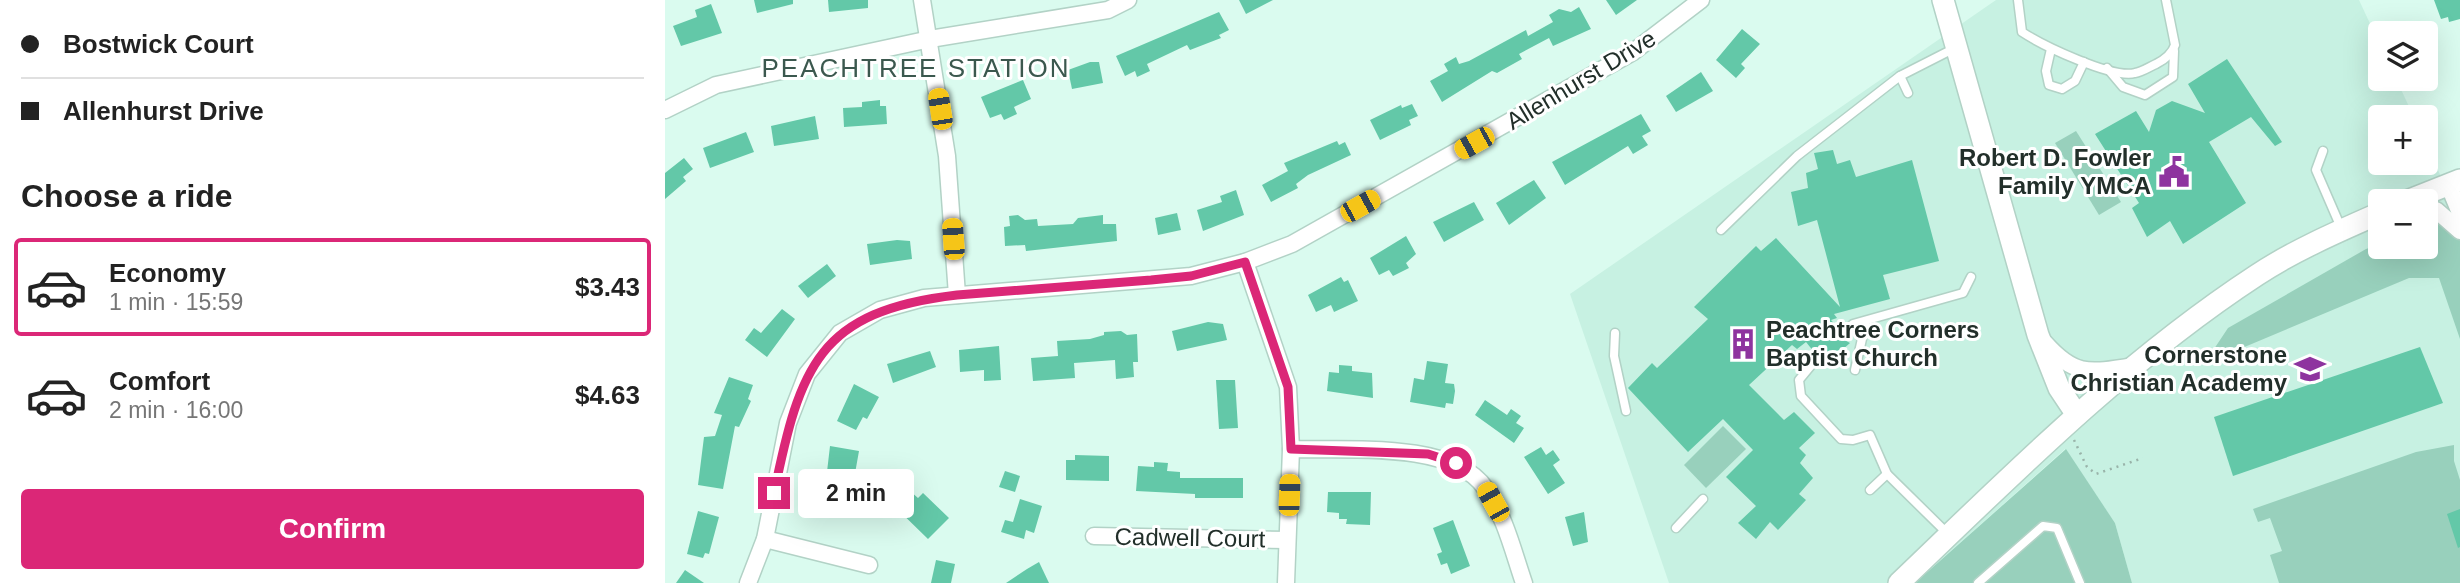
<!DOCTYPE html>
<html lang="en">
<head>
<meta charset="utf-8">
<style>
  body { margin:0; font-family:Arial,sans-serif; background:#f6f6f6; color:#222; height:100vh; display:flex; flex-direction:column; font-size:26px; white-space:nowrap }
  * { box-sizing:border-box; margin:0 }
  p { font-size:23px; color:#767676 }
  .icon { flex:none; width:38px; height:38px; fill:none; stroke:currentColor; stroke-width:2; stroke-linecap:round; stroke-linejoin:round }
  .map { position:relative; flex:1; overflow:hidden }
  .side { display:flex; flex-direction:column; background:#fff; width:665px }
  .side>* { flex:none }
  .top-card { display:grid; align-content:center; height:154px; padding:0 21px; background:#fff }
  .buttons { position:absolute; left:1703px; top:21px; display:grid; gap:14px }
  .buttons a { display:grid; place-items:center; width:70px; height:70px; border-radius:7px; background:#fff; box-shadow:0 7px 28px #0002; font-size:35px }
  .end { position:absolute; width:32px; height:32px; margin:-16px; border:9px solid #db2777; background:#fff; box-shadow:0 0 0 4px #fff }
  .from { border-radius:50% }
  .bubble { position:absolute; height:49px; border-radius:7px; background:#fff; box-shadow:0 7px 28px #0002; font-size:23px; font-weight:700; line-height:49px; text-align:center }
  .car { position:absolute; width:21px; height:42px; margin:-21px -10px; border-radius:9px; box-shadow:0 0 5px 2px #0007; background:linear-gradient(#f5c518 24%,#345 0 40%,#f5c518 0 76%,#345 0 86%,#f5c518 0) }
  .top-card b { display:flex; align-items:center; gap:24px; height:66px; font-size:26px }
  .top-card b+b { border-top:2px solid #e0e0e0 }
  .top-card i { width:18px; height:18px; background:#222 }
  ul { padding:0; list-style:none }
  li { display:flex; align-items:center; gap:21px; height:98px; margin:0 14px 10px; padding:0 7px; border:4px solid transparent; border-radius:7px }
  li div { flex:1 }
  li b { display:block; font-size:26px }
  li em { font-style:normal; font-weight:700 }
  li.active { border-color:#db2777 }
  li>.icon { width:63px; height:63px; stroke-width:1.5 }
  h2 { padding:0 21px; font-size:32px; line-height:84px }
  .button { display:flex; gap:14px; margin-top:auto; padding:14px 21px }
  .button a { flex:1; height:80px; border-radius:7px; background:#db2777; color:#fff; font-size:28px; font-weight:700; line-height:80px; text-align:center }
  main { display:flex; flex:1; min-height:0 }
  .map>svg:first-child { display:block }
  .built { fill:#c7f1e2; fill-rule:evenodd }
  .green { fill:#98d0bc }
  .building { fill:#63c8a8 }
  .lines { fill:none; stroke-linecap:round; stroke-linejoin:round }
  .service-casing { stroke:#b2d2c6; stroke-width:11 }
  .minor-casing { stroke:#b2d2c6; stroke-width:19 }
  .tertiary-casing { stroke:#b2d2c6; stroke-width:24 }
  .path { stroke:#99b3a9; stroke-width:2.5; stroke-dasharray:2 5; stroke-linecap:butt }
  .service { stroke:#fff; stroke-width:8 }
  .minor { stroke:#fff; stroke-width:16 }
  .tertiary { stroke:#fff; stroke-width:21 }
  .route { stroke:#db2777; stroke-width:9 }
  .labels { text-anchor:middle; stroke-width:6; stroke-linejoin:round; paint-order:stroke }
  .street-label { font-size:24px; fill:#222f2a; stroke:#fff }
  .poi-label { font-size:24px; font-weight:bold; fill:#222f2a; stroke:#fff; text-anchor:end }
  .neighbourhood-label { font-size:26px; letter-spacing:2px; fill:#3b584e; stroke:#fff }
</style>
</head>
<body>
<main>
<section class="side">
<div class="top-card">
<b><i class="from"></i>Bostwick Court</b>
<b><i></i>Allenhurst Drive</b>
</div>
<h2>Choose a ride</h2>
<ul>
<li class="active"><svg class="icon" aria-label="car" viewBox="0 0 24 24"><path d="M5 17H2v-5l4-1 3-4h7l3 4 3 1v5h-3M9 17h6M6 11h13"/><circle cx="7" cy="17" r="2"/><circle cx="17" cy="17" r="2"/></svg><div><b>Economy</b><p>1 min · 15:59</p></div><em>$3.43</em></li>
<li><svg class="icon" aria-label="car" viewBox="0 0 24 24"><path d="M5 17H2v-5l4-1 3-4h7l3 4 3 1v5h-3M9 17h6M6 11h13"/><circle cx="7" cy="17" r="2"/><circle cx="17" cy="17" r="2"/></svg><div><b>Comfort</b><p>2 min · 16:00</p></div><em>$4.63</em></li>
</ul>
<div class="button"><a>Confirm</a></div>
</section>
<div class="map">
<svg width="1795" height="583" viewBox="0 0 1795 583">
  <rect width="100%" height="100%" fill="#dafbef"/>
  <path class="built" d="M1331 0H1694L1715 45V79H1731L1749 117H1715V163H1760L1761 143 1777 179 1795 173V583H1467L1450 523 1400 449 1250 583H1004L905 294ZM1715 201H1760V247H1715Z"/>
  <g class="green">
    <path d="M1411 131 1456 202 1434 215 1390 143Z"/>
    <path d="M1795 212V339L1774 278H1744L1539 364 1563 328 1701 249 1715 244V247H1760L1761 226Z"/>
    <path d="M1058 426 1081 449 1041 488 1019 465Z"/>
    <path d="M1789 445V461L1795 480V583H1614L1605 555 1617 551 1605 518 1593 522 1588 509 1751 452Z"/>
    <path d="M1401 449 1450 523 1467 583H1250Z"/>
  </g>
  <g class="building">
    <path d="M89 0H128V4L92 13Z"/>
    <path d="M163 0H203V8L164 12Z"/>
    <path d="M574 0H608L581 14Z"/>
    <path d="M941 0H972L951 15Z"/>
    <path d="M1769 0H1795V19L1784 22 1783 17 1776 19Z"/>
    <path d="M46 4 57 33 16 46 8 26 32 17 30 10Z"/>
    <path d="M914 7 926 29 888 46 884 38 854 54 857 59 832 73 827 71 777 102 765 81 783 71 779 64 791 57 794 64 804 61 861 30 863 36 888 22 884 15 894 9 906 12Z"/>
    <path d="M554 12 564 30 554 35 556 38 525 50 522 45 482 64 485 71 472 77 470 71 460 76 451 56Z"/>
    <path d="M1077 29 1095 44 1076 64 1080 68 1071 78 1051 60Z"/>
    <path d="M1562 59 1617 142 1610 146 1586 117 1544 142 1581 203 1518 244 1505 221 1482 237 1467 208 1474 203 1430 134 1471 111 1484 132 1491 110 1507 101 1540 113 1523 84Z"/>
    <path d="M425 62H434L438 83 407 89 403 70Z"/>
    <path d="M1036 72 1048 91 1011 112 1001 96Z"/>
    <path d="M358 80 366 99 349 107 352 114 339 120 336 114 325 118 316 97Z"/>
    <path d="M215 100V106H221L222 124 179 127 178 108 197 107V102Z"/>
    <path d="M747 104 753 116 744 120 746 125 715 140 705 120 736 105 737 108Z"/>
    <path d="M976 114 986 131 977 136 983 145 968 154 963 146 900 185 887 162Z"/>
    <path d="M150 116 154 139 109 146 106 126Z"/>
    <path d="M81 132 89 152 45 168 38 148Z"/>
    <path d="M672 141 674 145 680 142 686 155 643 175 631 184 633 188 606 202 597 185 623 171 619 163Z"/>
    <path d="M1168 150 1172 164 1185 160 1191 177 1247 160 1274 261 1218 275 1225 299 1169 314 1172 318 1166 320 1174 329 1172 336 1185 343 1160 365 1158 352H1149L1141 342 1132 349 1127 345 1084 385 1119 420 1129 412 1150 433 1134 448 1141 455 1135 463 1148 478 1134 494 1141 500 1113 530 1105 522 1091 539 1073 523 1091 506 1061 477 1088 450 1058 419 1023 452 963 388 987 363 992 368 1043 319 1029 307 1091 246 1096 251 1111 238 1175 307 1152 220 1133 226 1126 192 1143 188 1141 173 1153 169 1149 153Z"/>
    <path d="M19 158 28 169 18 177 21 181 0 199V173Z"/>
    <path d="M869 180 881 198 844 225 831 203Z"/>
    <path d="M571 190 579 215 538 231 532 210 557 202 555 196Z"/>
    <path d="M809 202 819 220 779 242 768 222Z"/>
    <path d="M512 213 516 230 493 235 490 218Z"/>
    <path d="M353 215 360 220 372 219 373 226 408 224 413 218 438 215V224H451L452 241 361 251 360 245 340 246 339 227 345 226 344 216Z"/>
    <path d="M741 236 751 254 741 263 744 268 728 276 724 270 714 275 705 258Z"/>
    <path d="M232 240 245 241 247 259 205 265 202 244Z"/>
    <path d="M162 264 171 276 143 298 133 286Z"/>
    <path d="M676 277 679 282 683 280 693 301 669 312 666 305 651 312 643 295Z"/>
    <path d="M117 309 130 319 102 357 80 340 89 328 96 333Z"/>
    <path d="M543 322 558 324 562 340 512 351 507 331Z"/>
    <path d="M456 331 462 335 472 334 473 362H468L469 377 451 379 450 360 409 363 410 378 368 381 366 358 393 356 392 341 425 339 439 335V332Z"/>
    <path d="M334 346 336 380 319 381V370L295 372 294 350Z"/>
    <path d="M1755 347 1778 403 1568 476 1549 417Z"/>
    <path d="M265 351 271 367 228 383 222 364Z"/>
    <path d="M762 361 783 364 780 383 789 384 790 391 788 404 781 403 780 408 745 402 749 378 759 380Z"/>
    <path d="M674 365 687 366V371L707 373 708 398 662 391 664 372 674 373Z"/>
    <path d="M64 377 88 385 83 399 86 401 74 427 70 426 58 489 33 485 39 437 50 436 57 415 49 413Z"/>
    <path d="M551 380H570L573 428 554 429Z"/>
    <path d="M189 384 214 397 202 419 198 417 191 430 172 421Z"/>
    <path d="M820 400 842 415 846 409 856 416 851 423 859 428 849 443 810 415Z"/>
    <path d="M165 446 194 451 189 479 185 478 182 492 160 489Z"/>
    <path d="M876 447 881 455 888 450 895 460 888 465 900 483 883 494 859 457Z"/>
    <path d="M410 455 444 456V481L401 480V460H410Z"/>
    <path d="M489 462 503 463 502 471 515 472V478H578V498H530V494L471 491 473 466 489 467Z"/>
    <path d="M340 471 355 476 350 492 334 487Z"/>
    <path d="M238 485 253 498 258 493 284 518 263 539 223 500Z"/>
    <path d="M663 492H706L705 525 681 524 682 519H674V513L662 512Z"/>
    <path d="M355 499 377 506 369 533 361 530 359 539 336 532 340 520 348 522Z"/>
    <path d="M1795 509V547L1793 548 1782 514Z"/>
    <path d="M33 511 54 517 44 554 40 553 38 558 22 554Z"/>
    <path d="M919 512 923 542 908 546 900 517Z"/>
    <path d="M788 520 805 566 786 574 782 563 776 565 772 554 777 552 768 528Z"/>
    <path d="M271 560 290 564 286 583H266Z"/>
    <path d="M374 562 384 583H341L362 569Z"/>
    <path d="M20 570 39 583H11Z"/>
  </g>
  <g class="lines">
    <defs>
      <g id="service">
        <path d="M1353 0 1357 32C1377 45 1447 79 1470 73 1477 72 1484 67 1491 64 1499 60 1507 54 1510 45L1501 0"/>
        <path d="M1386 49 1381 71 1384 85 1397 89 1410 81 1419 62"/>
        <path d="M1442 68 1458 87 1480 95 1508 77 1509 51"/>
        <path d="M1235 76 1243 93"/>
        <path d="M1658 151 1651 170 1677 230"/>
        <path d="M1056 230 1132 156 1235 76 1290 48"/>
        <path d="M950 333 949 356 961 411"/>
        <path d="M1178 334 1188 324 1298 293 1306 277"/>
        <path d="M1153 357 1134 380 1136 396 1176 439 1188 440 1205 435 1222 474 1284 535"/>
        <path d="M1190 370 1201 321"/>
        <path d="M1205 490 1222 474"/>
        <path d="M1011 528 1038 499"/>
        <path d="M1313 583 1378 526 1392 528 1415 583"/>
      </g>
      <g id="minor">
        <path d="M257 0 282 156 292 295"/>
        <path d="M0 110 51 85 265 39 443 10 463 0"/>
        <path d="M1783 184 1795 213"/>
        <path d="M1760 208 1771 210 1795 231"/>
        <path d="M580 262 623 387 626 449 621 583"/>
        <path d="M1380 343C1411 378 1426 372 1469 366"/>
        <path d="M626 449C679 451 787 440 820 488 840 516 848 551 859 583"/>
        <path d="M429 536 622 540"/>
        <path d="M100 539 204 565"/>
        <path d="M83 583 100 539 123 423 142 374 175 333 215 310 259 298 526 276 580 262 627 244 968 52 1036 0"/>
      </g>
      <g id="tertiary">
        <path d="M1278 0 1373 335 1394 388 1412 415"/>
        <path d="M1742 201 1795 180"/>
        <path d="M1234 583C1348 474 1459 362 1592 275 1630 250 1674 231 1715 213"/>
      </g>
    </defs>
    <use href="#service" class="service-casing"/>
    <use href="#minor" class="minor-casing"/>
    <use href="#tertiary" class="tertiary-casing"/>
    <path class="path" d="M1409 440 1422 467 1431 474 1478 458"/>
    <use href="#service" class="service"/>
    <use href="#minor" class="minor"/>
    <use href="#tertiary" class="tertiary"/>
  </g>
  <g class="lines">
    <path class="route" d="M109 493C135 367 153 311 292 295L486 280 526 276 580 262 623 387 626 449 763 454 791 463"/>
  </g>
  <defs>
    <symbol id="civic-bare" viewBox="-9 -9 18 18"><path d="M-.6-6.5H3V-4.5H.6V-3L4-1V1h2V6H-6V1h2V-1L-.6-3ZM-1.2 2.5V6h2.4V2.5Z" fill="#8e349f" stroke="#fff" stroke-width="2.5" paint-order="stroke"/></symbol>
    <symbol id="building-bare" viewBox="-9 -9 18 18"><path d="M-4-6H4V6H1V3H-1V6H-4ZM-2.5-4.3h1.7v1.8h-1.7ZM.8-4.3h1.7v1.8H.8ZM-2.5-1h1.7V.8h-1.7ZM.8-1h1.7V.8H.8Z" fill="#8e349f" stroke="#fff" stroke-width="2.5" paint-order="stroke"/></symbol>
    <symbol id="school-bare" viewBox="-9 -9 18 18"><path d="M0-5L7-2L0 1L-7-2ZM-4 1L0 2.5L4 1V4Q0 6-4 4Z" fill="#8e349f" stroke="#fff" stroke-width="2.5" paint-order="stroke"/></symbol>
  </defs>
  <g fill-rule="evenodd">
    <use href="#civic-bare" x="1487" y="150" width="44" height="44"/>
    <use href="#building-bare" x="1056" y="322" width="44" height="44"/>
    <use href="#school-bare" x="1623" y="347" width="44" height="44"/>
  </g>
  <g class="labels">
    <g class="street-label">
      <text transform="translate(916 80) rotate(-31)" y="8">Allenhurst Drive</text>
      <text transform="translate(525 538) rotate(1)" y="8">Cadwell Court</text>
    </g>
    <g class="poi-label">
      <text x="1486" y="166">Robert D. Fowler<tspan x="1486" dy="28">Family YMCA</tspan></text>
      <text x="1101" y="338" text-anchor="start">Peachtree Corners<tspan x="1101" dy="28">Baptist Church</tspan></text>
      <text x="1622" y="363">Cornerstone<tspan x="1622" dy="28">Christian Academy</tspan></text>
    </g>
    <g class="neighbourhood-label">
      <text x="251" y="77">PEACHTREE STATION</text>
    </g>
  </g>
</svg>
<div class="buttons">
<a><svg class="icon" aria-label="layers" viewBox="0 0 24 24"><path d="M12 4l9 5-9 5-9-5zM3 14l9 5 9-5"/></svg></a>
<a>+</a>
<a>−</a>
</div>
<i class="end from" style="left:791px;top:463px"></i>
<i class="end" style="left:109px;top:493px"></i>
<div class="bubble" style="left:133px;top:469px;width:116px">2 min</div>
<i class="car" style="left:275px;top:109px;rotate:351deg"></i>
<i class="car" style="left:809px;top:143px;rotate:241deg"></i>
<i class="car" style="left:695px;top:206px;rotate:61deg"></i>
<i class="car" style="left:288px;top:239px;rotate:356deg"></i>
<i class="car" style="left:624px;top:495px;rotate:2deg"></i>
<i class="car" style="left:828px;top:502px;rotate:331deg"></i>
</div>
</main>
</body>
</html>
